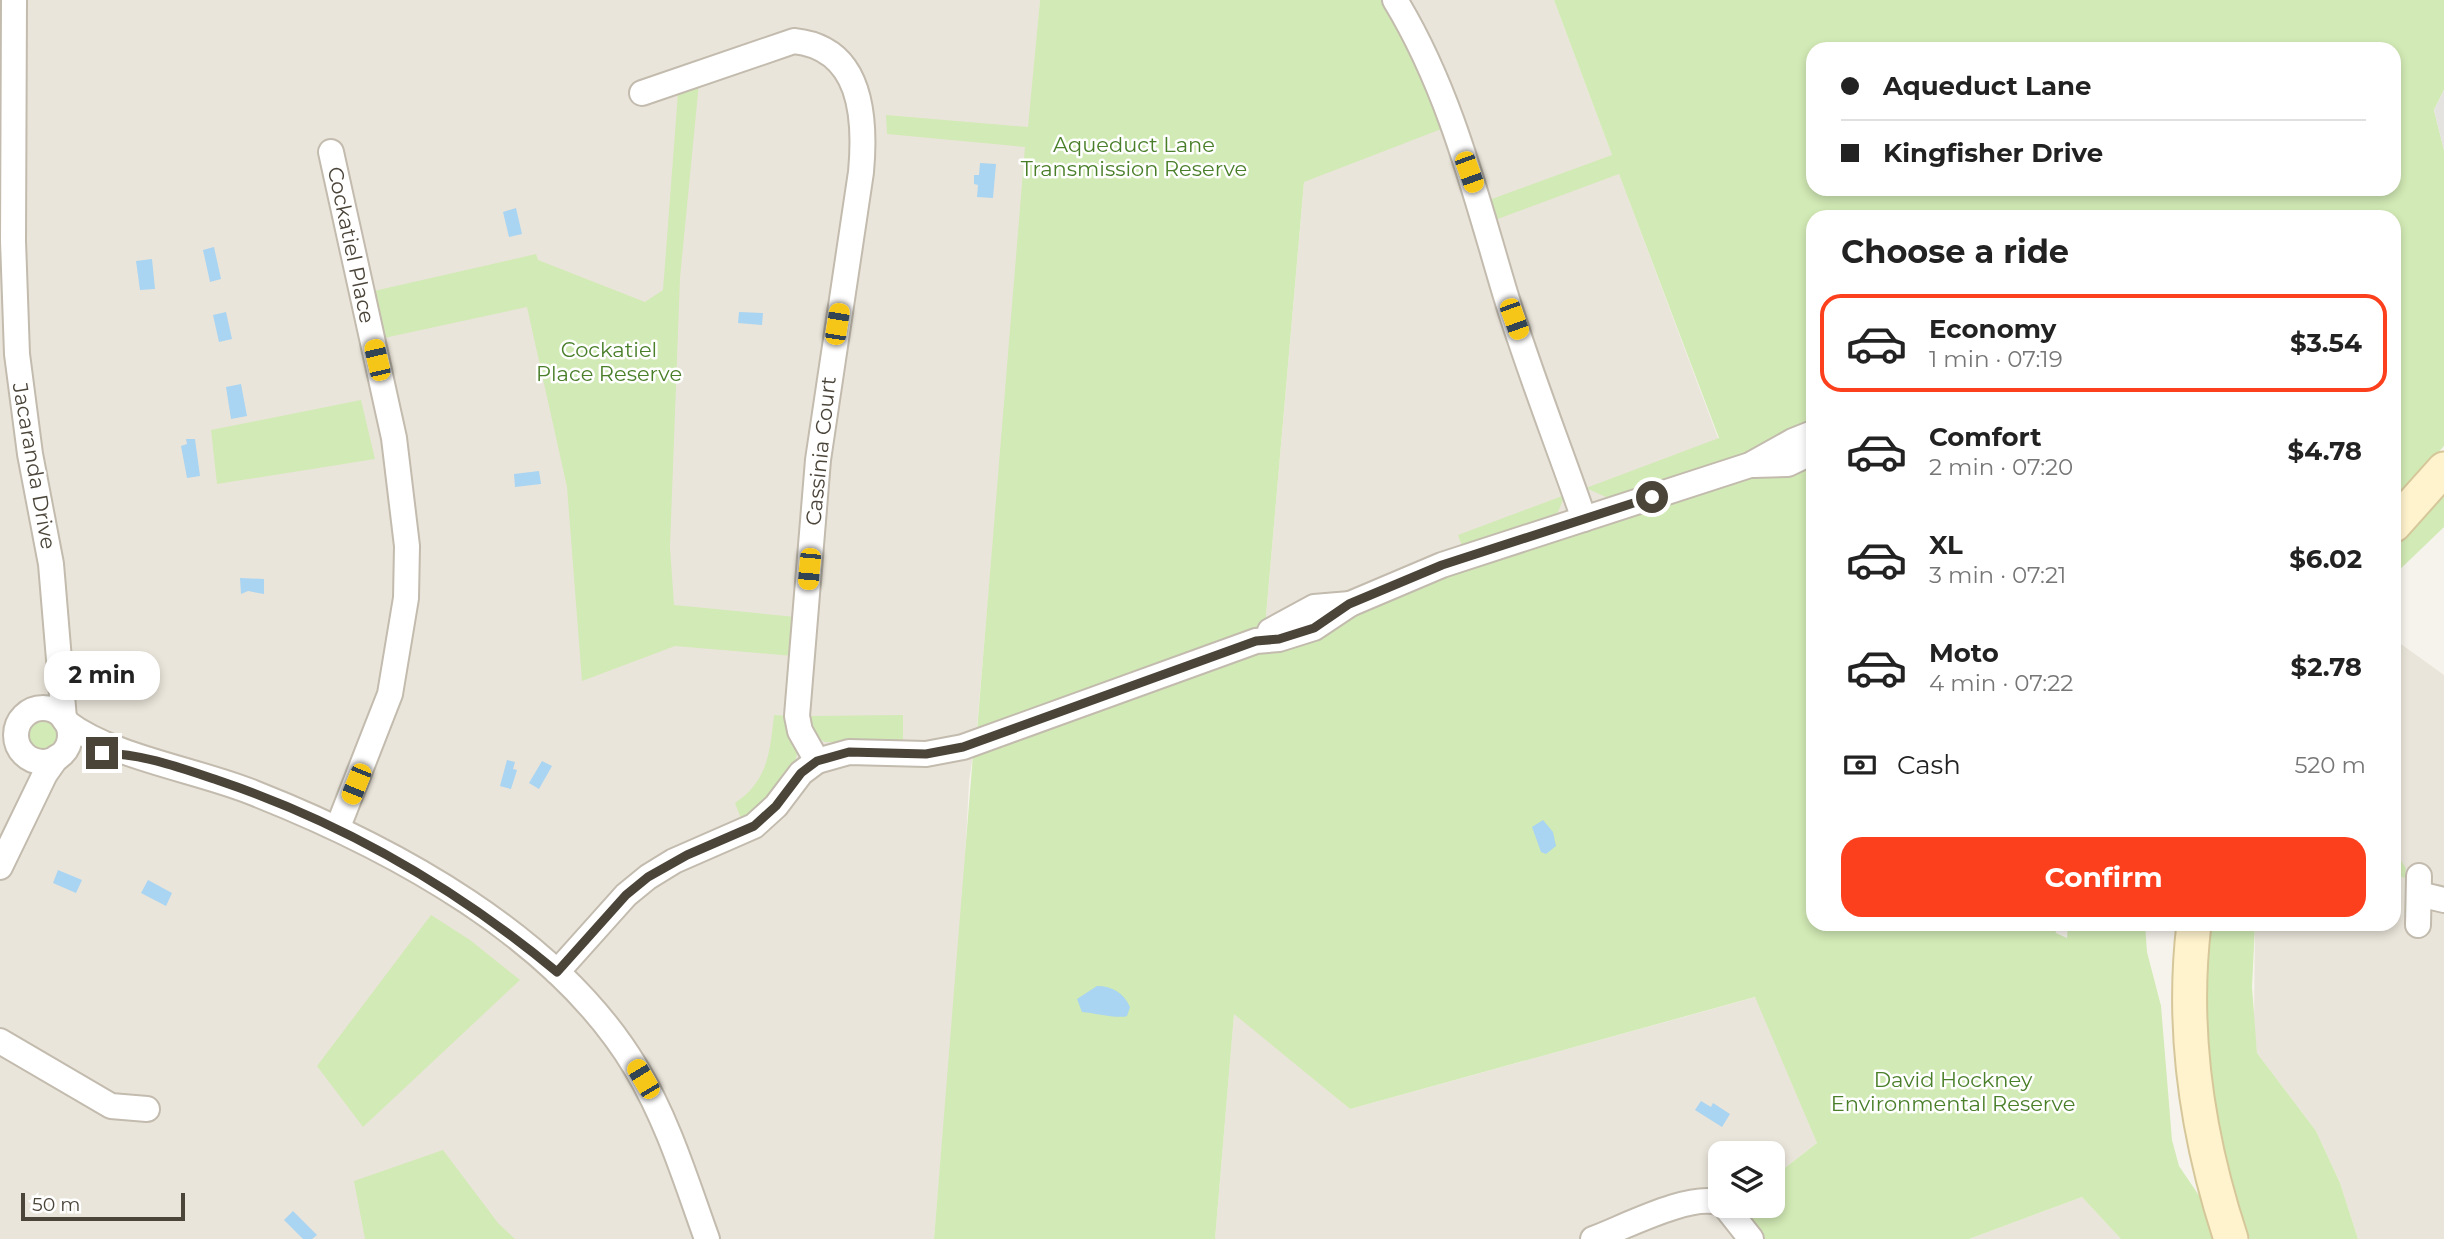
<!DOCTYPE html>
<html lang="en">
<head>
<meta charset="utf-8">
<style>
  body { margin:0; font-family:Montserrat,sans-serif; background:#f6f6f6; color:#222; height:100vh; display:flex; flex-direction:column; font-size:26px; white-space:nowrap }
  * { box-sizing:border-box; margin:0 }
  p { font-size:23px; color:#767676 }
  .icon { flex:none; width:38px; height:38px; fill:none; stroke:currentColor; stroke-width:2; stroke-linecap:round; stroke-linejoin:round }
  .map { position:relative; flex:1; overflow:hidden }
  .drawer { position:absolute; left:1806px; top:210px; width:595px; height:721px; display:flex; flex-direction:column; background:#fff; border-radius:21px; box-shadow:0 4px 10px #0003 }
  .drawer>* { flex:none }
  .hud { position:absolute; left:1806px; top:42px; width:595px; height:154px; border-radius:21px; box-shadow:0 4px 10px #0003; display:grid; align-content:center; height:154px; padding:0 35px; background:#fff }
  .controls { position:absolute; left:1708px; top:1141px; display:grid; gap:14px }
  .controls a { display:grid; place-items:center; width:77px; height:77px; border-radius:14px; background:#fff; box-shadow:0 4px 10px #0003; font-size:35px }
  .scale { position:absolute; left:21px; bottom:18px; width:164px; box-sizing:border-box; padding-left:7px; border:4px solid #4b4439; border-top:0; font-size:19px; line-height:24px; white-space:nowrap; color:#4b4439; -webkit-text-stroke:5px #fff; paint-order:stroke }
  .end { position:absolute; width:32px; height:32px; margin:-16px; border:9px solid #4b4439; background:#fff; box-shadow:0 0 0 4px #fff }
  .from { border-radius:50% }
  .bubble { position:absolute; height:49px; border-radius:21px; background:#fff; box-shadow:0 4px 10px #0003; font-size:23px; font-weight:700; line-height:49px; text-align:center }
  .car { position:absolute; width:21px; height:42px; margin:-21px -10px; border-radius:9px; box-shadow:0 0 5px 2px #0007; background:linear-gradient(#f5c518 24%,#345 0 40%,#f5c518 0 76%,#345 0 86%,#f5c518 0) }
  .hud b { display:flex; align-items:center; gap:24px; height:66px; font-size:26px }
  .hud b+b { border-top:2px solid #e0e0e0 }
  .hud i { width:18px; height:18px; background:#222 }
  ul { padding:0; list-style:none }
  li { display:flex; align-items:center; gap:21px; height:98px; margin:0 14px 10px; padding:0 21px; border:4px solid transparent; border-radius:21px }
  li div { flex:1 }
  li b { display:block; font-size:26px }
  li em { font-style:normal; font-weight:700 }
  li.current { border-color:#fc3f1d }
  li>.icon { width:63px; height:63px; stroke-width:1.5 }
  h2 { padding:0 35px; font-size:32px; line-height:84px }
  .pay { display:flex; align-items:center; gap:18px; height:77px; padding:0 35px; font-size:26px }
  .pay p { margin-inline-start:auto }
  .cta { display:flex; gap:14px; margin-top:auto; padding:14px 35px }
  .cta a { flex:1; height:80px; border-radius:21px; background:#fc3f1d; color:#fff; font-size:28px; font-weight:700; line-height:80px; text-align:center }
  .map>svg:first-child { display:block }
  .residential { fill:#eae5da }
  .green { fill:#d2eab5; fill-rule:evenodd }
  .parking { fill:#e5e3e0 }
  .water { fill:#a9d4f2 }
  .lines { fill:none; stroke-linecap:round; stroke-linejoin:round }
  .minor-casing { stroke:#c2bbae; stroke-width:28 }
  .secondary-casing { stroke:#d6c79b; stroke-width:37 }
  .minor { stroke:#fff; stroke-width:24 }
  .secondary { stroke:#fff3cd; stroke-width:33 }
  .route { stroke:#4b4439; stroke-width:9 }
  .labels { text-anchor:middle; stroke-width:5; stroke-linejoin:round; paint-order:stroke }
  .park-label { font-size:21px; fill:#4a7f2a; stroke:#fff }
  .street-label { font-size:21px; fill:#4b4439; stroke:#fff }
</style>
</head>
<body>
<div class="map">
<svg width="2444" height="1239" viewBox="0 0 2444 1239">
  <rect width="100%" height="100%" fill="#f6f3ec"/>
  <g class="residential">
    <path d="M0 0H1040L977 727 969 782 963 899 934 1239H0Z"/>
    <path d="M1320 0H1554L1727 462 1416 562 1265 627Z"/>
    <path d="M2394 639 2444 675V1239H2358L2340 1183 2316 1131 2257 1053 2254 1022 2255 924H2394Z"/>
    <path d="M1756 997 1817 1143 1773 1177V1153H1720V1206H1741L1761 1239H1215L1234 1013 1350 1109Z"/>
    <path d="M2082 1197 2121 1239H1969Z"/>
  </g>
  <g class="green">
    <path d="M1040 0H1384L1401 26 1444 128 1304 182 1265 627 977 731 1025 147 887 134 886 115 1028 127Z"/>
    <path d="M1554 0H2444V90L2434 110 2444 150V446L2394 500V217H1813V426L1777 445 1608 498 1586 488 1719 438 1619 174 1495 220 1489 200 1612 155ZM1813 49H2394V189H1813Z"/>
    <path d="M699 83 680 278 670 547 674 605 796 617 793 656 675 646 582 681 567 487 527 307 384 338 374 291 536 254 538 260 645 302 663 290 678 93Z"/>
    <path d="M361 400 375 459 217 484 211 430Z"/>
    <path d="M1813 460V924H2054L2056 933 2067 938 2068 924H2145L2147 952 2161 1006 2172 1140 2179 1166 2202 1200 2215 1239H2121L2082 1197 1969 1239H1761L1741 1206H1773V1177L1817 1143 1755 997 1350 1109 1234 1014 1215 1239H934L973 755 1273 648 1423 583 1731 483Z"/>
    <path d="M2444 491V527L2394 575V548Z"/>
    <path d="M1565 495 1558 512 1551 516 1462 546 1458 535Z"/>
    <path d="M774 715 789 716C792 728 798 741 797 753 795 777 759 806 742 821L735 803C768 781 770 752 774 715Z"/>
    <path d="M903 715V744L825 742 815 736 807 716Z"/>
    <circle cx="43" cy="736" r="14"/>
    <path d="M2394 851 2406 868 2405 878 2394 874Z"/>
    <path d="M431 915 470 940 520 980 363 1127 317 1066Z"/>
    <path d="M2206 924H2255L2252 987 2257 1053 2316 1131 2340 1183 2358 1239H2250L2234 1194 2206 1086Z"/>
    <path d="M443 1150 498 1223 515 1239H365L354 1181Z"/>
  </g>
  <path class="parking" d="M2444 90V150L2434 110Z"/>
  <g class="water">
    <path d="M980 163 996 164 993 198 977 197 978 185 974 184V175H979Z"/>
    <path d="M516 208 522 234 509 237 503 212Z"/>
    <path d="M214 247 221 279 210 282 203 250Z"/>
    <path d="M152 259 155 289 140 290 136 261Z"/>
    <path d="M226 312 232 339 219 342 213 315Z"/>
    <path d="M739 312 763 313 762 325 738 323Z"/>
    <path d="M241 384 247 416 231 419 226 387Z"/>
    <path d="M186 439H195L200 476 187 478 181 446 187 444Z"/>
    <path d="M539 471 541 484 515 487 514 474Z"/>
    <path d="M240 578 264 579V594L248 591 241 594Z"/>
    <path d="M507 760 515 762 513 769 517 770 511 789 500 786Z"/>
    <path d="M542 761 552 766 539 789 529 783Z"/>
    <path d="M1543 820 1553 832 1556 846 1546 854 1541 852 1532 827Z"/>
    <path d="M58 870 82 880 76 893 53 883Z"/>
    <path d="M148 880 172 893 166 906 141 893Z"/>
    <path d="M1097 986C1112 986 1124 993 1130 1007L1127 1016C1117 1019 1095 1013 1082 1012L1077 999Z"/>
    <path d="M1701 1101 1711 1107 1713 1103 1730 1114 1722 1127 1695 1110Z"/>
    <path d="M293 1211 317 1235 312 1239H303L284 1220Z"/>
  </g>
  <g class="lines">
    <defs>
      <g id="minor">
        <path d="M14 0 13 241 17 354 30 454 51 564 64 719"/>
        <path d="M1395 0C1450 90 1475 193 1505 293 1528 369 1558 444 1584 519"/>
        <path d="M642 93 794 41C862 48 866 118 861 172L818 460 797 716 800 731 817 761"/>
        <path d="M331 152 394 438 407 546 406 598 390 694 338 827"/>
        <path d="M1754 465 1788 464 1813 452"/>
        <path d="M1270 631 1314 607 1350 604"/>
        <circle cx="43" cy="735" r="27"/>
        <path d="M66 722C113 758 198 770 254 793 393 848 557 936 636 1068 668 1121 686 1181 707 1239"/>
        <path d="M0 867 45 774 57 757"/>
        <path d="M2419 894 2444 900"/>
        <path d="M2418 925 2419 876"/>
        <path d="M557 972 626 895 648 877 674 861 754 826 776 806 801 773 817 761 849 752 926 754 963 747 1256 641 1279 639 1314 628 1350 604 1442 565 1750 465 1793 441 1813 433"/>
        <path d="M0 1041 111 1106 147 1109"/>
        <path d="M1725 1206 1751 1239"/>
        <path d="M1593 1239C1623 1228 1691 1192 1720 1203"/>
      </g>
      <g id="secondary">
        <path d="M2394 525 2444 469"/>
        <path d="M2194 924C2181 1032 2197 1136 2231 1239"/>
      </g>
    </defs>
    <use href="#minor" class="minor-casing"/>
    <use href="#secondary" class="secondary-casing"/>
    <use href="#minor" class="minor"/>
    <use href="#secondary" class="secondary"/>
  </g>
  <g class="lines">
    <path class="route" d="M102 753C144 754 181 768 220 781 344 823 456 888 557 972L626 895 648 877 687 855 754 826 776 806 801 773 817 761 849 752 926 754 963 747 1256 641 1279 639 1314 628 1349 604 1442 565 1652 497"/>
  </g>
  <g class="labels">
    <g class="park-label">
      <text x="1134" y="152">Aqueduct Lane<tspan x="1134" dy="24">Transmission Reserve</tspan></text>
      <text x="609" y="357">Cockatiel<tspan x="609" dy="24">Place Reserve</tspan></text>
      <text x="1953" y="1087">David Hockney<tspan x="1953" dy="24">Environmental Reserve</tspan></text>
    </g>
    <g class="street-label">
      <text transform="translate(351 245) rotate(78)" y="7">Cockatiel Place</text>
      <text transform="translate(821 451) rotate(-84)" y="7">Cassinia Court</text>
      <text transform="translate(34 466) rotate(80)" y="7">Jacaranda Drive</text>
    </g>
  </g>
</svg>
<div class="controls">
<a><svg class="icon" aria-label="layers" viewBox="0 0 24 24"><path d="M12 4l9 5-9 5-9-5zM3 14l9 5 9-5"/></svg></a>
</div>
<div class="scale">50 m</div>
<i class="end from" style="left:1652px;top:497px"></i>
<i class="end" style="left:102px;top:753px"></i>
<div class="bubble" style="left:44px;top:651px;width:116px">2 min</div>
<i class="car" style="left:1469px;top:172px;rotate:160deg"></i>
<i class="car" style="left:1514px;top:319px;rotate:160deg"></i>
<i class="car" style="left:837px;top:324px;rotate:9deg"></i>
<i class="car" style="left:377px;top:360px;rotate:347deg"></i>
<i class="car" style="left:809px;top:569px;rotate:185deg"></i>
<i class="car" style="left:356px;top:784px;rotate:202deg"></i>
<i class="car" style="left:643px;top:1079px;rotate:329deg"></i>
<div class="hud">
<b><i class="from"></i>Aqueduct Lane</b>
<b><i></i>Kingfisher Drive</b>
</div>
<section class="drawer">
<h2>Choose a ride</h2>
<ul>
<li class="current"><svg class="icon" aria-label="car" viewBox="0 0 24 24"><path d="M5 17H2v-5l4-1 3-4h7l3 4 3 1v5h-3M9 17h6M6 11h13"/><circle cx="7" cy="17" r="2"/><circle cx="17" cy="17" r="2"/></svg><div><b>Economy</b><p>1 min · 07:19</p></div><em>$3.54</em></li>
<li><svg class="icon" aria-label="car" viewBox="0 0 24 24"><path d="M5 17H2v-5l4-1 3-4h7l3 4 3 1v5h-3M9 17h6M6 11h13"/><circle cx="7" cy="17" r="2"/><circle cx="17" cy="17" r="2"/></svg><div><b>Comfort</b><p>2 min · 07:20</p></div><em>$4.78</em></li>
<li><svg class="icon" aria-label="car" viewBox="0 0 24 24"><path d="M5 17H2v-5l4-1 3-4h7l3 4 3 1v5h-3M9 17h6M6 11h13"/><circle cx="7" cy="17" r="2"/><circle cx="17" cy="17" r="2"/></svg><div><b>XL</b><p>3 min · 07:21</p></div><em>$6.02</em></li>
<li><svg class="icon" aria-label="car" viewBox="0 0 24 24"><path d="M5 17H2v-5l4-1 3-4h7l3 4 3 1v5h-3M9 17h6M6 11h13"/><circle cx="7" cy="17" r="2"/><circle cx="17" cy="17" r="2"/></svg><div><b>Moto</b><p>4 min · 07:22</p></div><em>$2.78</em></li>
</ul>
<div class="pay"><svg class="icon" aria-label="cash" viewBox="0 0 24 24"><path d="M3 7h18v10H3z"/><circle cx="12" cy="12" r="2"/></svg>Cash<p>520 m</p></div>
<div class="cta"><a>Confirm</a></div>
</section>
</div>
</body>
</html>
